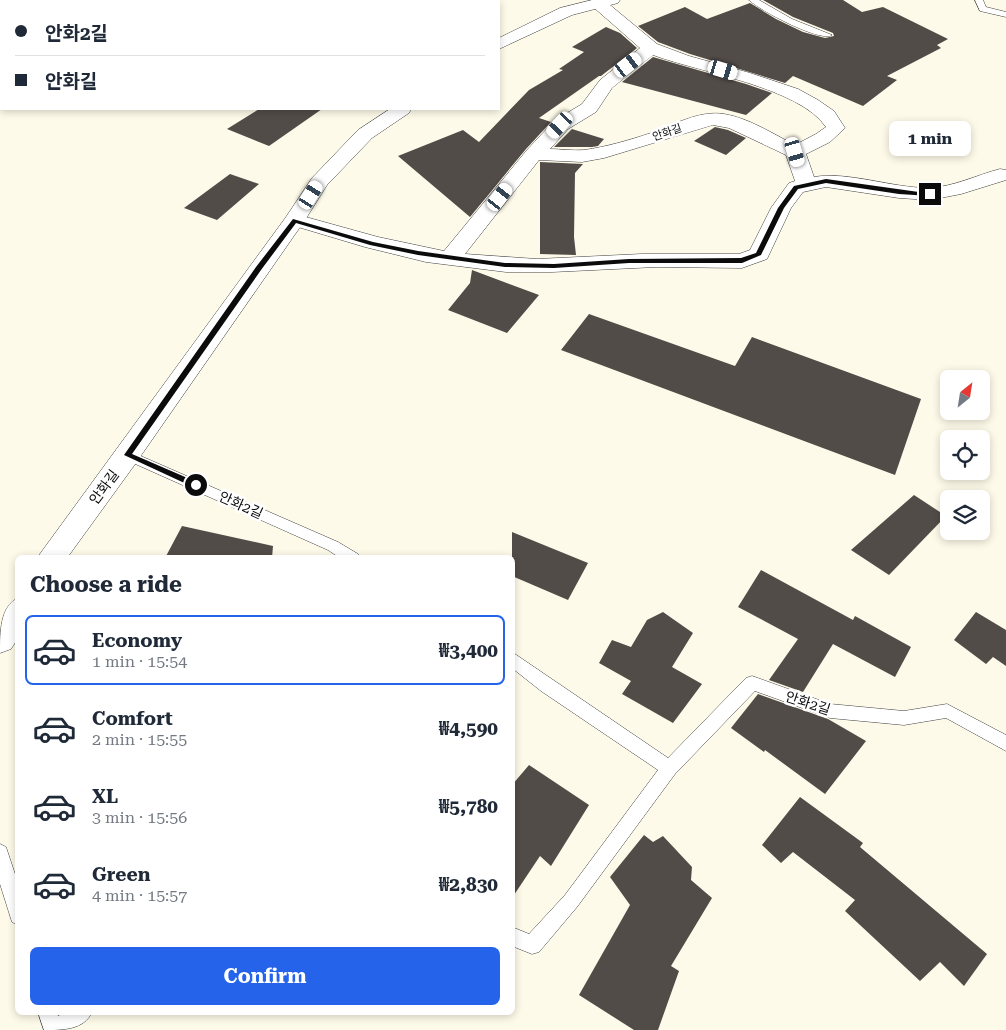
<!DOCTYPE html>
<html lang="en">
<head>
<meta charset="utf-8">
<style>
  body { margin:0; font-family:"Roboto Serif","Noto Sans KR",serif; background:#f2f2f3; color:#1f2937; height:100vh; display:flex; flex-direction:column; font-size:19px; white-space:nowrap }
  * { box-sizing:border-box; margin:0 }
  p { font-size:16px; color:#747a83 }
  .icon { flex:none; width:28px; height:28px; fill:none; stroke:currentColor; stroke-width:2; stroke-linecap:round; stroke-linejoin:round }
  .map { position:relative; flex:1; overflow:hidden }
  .drawer { position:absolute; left:15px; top:555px; width:500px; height:460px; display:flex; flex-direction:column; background:#fff; border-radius:8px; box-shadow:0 2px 8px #0003 }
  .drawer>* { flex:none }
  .guide { position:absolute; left:0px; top:0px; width:500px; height:110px; box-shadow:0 2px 8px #0003; display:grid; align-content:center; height:110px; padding:0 15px; background:#fff }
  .needle { width:32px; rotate:30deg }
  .tools { position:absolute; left:940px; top:370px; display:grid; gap:10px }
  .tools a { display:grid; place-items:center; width:50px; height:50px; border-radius:8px; background:#fff; box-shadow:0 2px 8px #0003; font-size:25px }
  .end { position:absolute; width:22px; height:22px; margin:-11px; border:6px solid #0b0b0b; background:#fff; box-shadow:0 0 0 2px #fff }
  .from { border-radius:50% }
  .bubble { position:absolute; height:35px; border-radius:8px; background:#fff; box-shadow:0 2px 8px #0003; font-size:16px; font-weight:700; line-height:35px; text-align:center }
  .car { position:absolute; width:15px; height:30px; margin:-15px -8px; border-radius:6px; box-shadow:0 0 4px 1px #0007; background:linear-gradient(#fff 24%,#345 0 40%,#fff 0 76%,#345 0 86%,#fff 0) }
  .guide b { display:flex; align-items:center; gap:18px; height:48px; font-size:19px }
  .guide b+b { border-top:1px solid #e0e1e3 }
  .guide i { width:12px; height:12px; background:#1f2937 }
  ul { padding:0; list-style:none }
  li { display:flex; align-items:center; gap:15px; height:70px; margin:0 10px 8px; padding:0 5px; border:2px solid transparent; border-radius:8px }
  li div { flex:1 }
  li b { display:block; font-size:19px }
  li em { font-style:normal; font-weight:700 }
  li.active { border-color:#2563eb }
  li>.icon { width:45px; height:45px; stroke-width:1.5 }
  h2 { padding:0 15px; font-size:22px; line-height:60px }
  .button { display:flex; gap:10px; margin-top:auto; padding:10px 15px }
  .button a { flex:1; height:58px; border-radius:8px; background:#2563eb; color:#fff; font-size:20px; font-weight:700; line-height:58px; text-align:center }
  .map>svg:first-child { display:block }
  .building { fill:#524c48 }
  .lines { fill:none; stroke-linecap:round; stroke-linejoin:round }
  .service-casing { stroke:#3e3e3e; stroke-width:1 }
  .minor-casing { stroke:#3e3e3e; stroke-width:1 }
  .tertiary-casing { stroke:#3e3e3e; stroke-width:1 }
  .path { stroke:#2d2d2d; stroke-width:2; stroke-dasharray:3 2; stroke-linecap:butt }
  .service { fill:#fff; fill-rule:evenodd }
  .minor { fill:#fff; fill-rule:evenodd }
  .tertiary { fill:#fff; fill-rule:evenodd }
  .route { fill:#0b0b0b }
  .labels { text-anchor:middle; stroke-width:5; stroke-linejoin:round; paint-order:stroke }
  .far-street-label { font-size:11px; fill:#0b0b0b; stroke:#fff }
  .street-label { font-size:14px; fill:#0b0b0b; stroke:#fff }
</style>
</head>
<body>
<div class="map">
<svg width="1006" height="1030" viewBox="0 0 1006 1030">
  <rect width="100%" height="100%" fill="#fefae9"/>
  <g class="building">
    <path d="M763 0H843L862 12 883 7 948 39 937 45 941 48 887 76 897 80 863 106 793 76 785 83 690 54 658 42 638 26 685 7 707 19 750 3 776 19 803 32 825 38 834 36 833 33 793 17Z"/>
    <path d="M606 27 620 33 637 48 601 76H599L539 118 551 122 526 149 470 217 398 156 463 130 479 142 529 90 563 70 559 69 584 52 572 47Z"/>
    <path d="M653 57 746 84 772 93 746 115 622 82Z"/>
    <path d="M259 109H322L269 146 227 129Z"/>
    <path d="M715 127 728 130 746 138 726 155 694 141Z"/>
    <path d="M572 129 604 139 598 146 592 147H554Z"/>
    <path d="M540 162 583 164 575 173 574 237 576 255 540 254Z"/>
    <path d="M230 174 259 184 217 220 184 208Z"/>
    <path d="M472 270 539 295 507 333 448 310 470 283Z"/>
    <path d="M589 314 735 366 752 337 921 399 895 475 561 350Z"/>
    <path d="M914 495 946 516 889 575 851 550Z"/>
    <path d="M182 526 273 546 272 558H165Z"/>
    <path d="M512 532 588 563 568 600 512 576Z"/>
    <path d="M761 570 853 620 855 616 911 647 895 677 833 644 803 692 769 680 798 639 738 607Z"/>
    <path d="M663 612 693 633 672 667 702 684 673 723 622 694 631 681 599 663 612 640 631 647 647 620Z"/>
    <path d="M976 612 1006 630V666L993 657 986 664 954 640Z"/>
    <path d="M758 694 828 719 866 741 825 794 765 750 764 752 731 728Z"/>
    <path d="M529 765 589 805 551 866 540 856 512 898V785Z"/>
    <path d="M800 797 863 843 860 847 987 954 964 986 940 962 920 981 845 911 855 900 793 852 781 863 762 845Z"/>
    <path d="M644 835 653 842 663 836 692 867 691 880 712 898 671 966 679 971 658 1030H634L579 995 630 905 610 877Z"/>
  </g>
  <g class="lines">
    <defs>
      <g id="service">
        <path d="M749 0H759L792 19 832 35C821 43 759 10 749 0Z"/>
        <path d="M975 0H983L986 7 1006 12V17L980 11Z"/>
        <path d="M127 450 338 542 358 554 360 558H340L328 550 122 458 120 455 122 452Z"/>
        <path d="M512 652 668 758 746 678 752 676 830 704 904 711 947 704 1006 735V751L946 718 904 725 830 718 755 691 675 774 577 907 539 952 532 954 512 946V927L529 934 565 895 658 770 541 691 512 668Z"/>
        <path d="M0 844 6 847 18 883V925L12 922 0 884Z"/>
        <path d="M38 1012H57L58 1016 66 1012H92C84 1030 63 1030 44 1030Z"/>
      </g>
      <path id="minor" d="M592 0H604L657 44 689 56 750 73 798 89 818 100 834 111 845 128 830 142 806 154 814 177C848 171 892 188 929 188 953 187 977 175 1000 169L1006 170V180L961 194 930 200 899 198 826 187 803 192 791 208 767 259 742 268 656 267 552 272H506L426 262 365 247 288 224 285 220 288 216 295 214 378 237 444 251 527 150 554 121 582 104 600 80 640 48 592 6 590 3ZM653 55C698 72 799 87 826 127L816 134 795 145C773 134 749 118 724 114 699 110 674 125 651 133 630 140 606 147 584 150 573 151 561 149 550 149L568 129 596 112 612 88ZM713 125 729 128 786 155 795 181 789 183 771 208 750 250 739 254H642L537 259 465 254 539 160 582 162 604 158Z"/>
      <g id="tertiary">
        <path d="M592 0H620L618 3 572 15 499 49V38L560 8Z"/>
        <path d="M390 109H411L409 113 372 138 327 185 305 220 133 467 67 558H37L286 217 312 178 358 130Z"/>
        <path d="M18 598V638L11 649 0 653C0 632 0 606 18 598Z"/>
      </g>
    </defs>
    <use href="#service" class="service-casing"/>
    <use href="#minor" class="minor-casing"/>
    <use href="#tertiary" class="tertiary-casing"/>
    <path class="path" d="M28 1 31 0"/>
    <use href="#service" class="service"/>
    <use href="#minor" class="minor"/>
    <use href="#tertiary" class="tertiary"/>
  </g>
  <path class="route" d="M826 179 933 194 930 196 899 194 826 183 798 189 784 208 761 255 742 263H629L554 268 505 267 418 255 370 245 296 223 261 270 132 454 199 483V487H193L124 455 256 267 293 219 373 242 418 251 505 263 554 264 629 259 741 258 756 253 778 208 794 186Z"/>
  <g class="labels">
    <g class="far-street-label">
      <text transform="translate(667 132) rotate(-19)" y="4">안화길</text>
    </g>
    <g class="street-label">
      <text transform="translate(104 487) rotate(-53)" y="5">안화길</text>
      <text transform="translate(241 505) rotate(24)" y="5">안화2길</text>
      <text transform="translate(808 703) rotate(18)" y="5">안화2길</text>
    </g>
  </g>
</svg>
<div class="tools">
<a><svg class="needle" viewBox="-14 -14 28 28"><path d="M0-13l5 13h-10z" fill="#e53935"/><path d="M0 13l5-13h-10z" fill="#747a83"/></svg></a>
<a><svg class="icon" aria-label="locate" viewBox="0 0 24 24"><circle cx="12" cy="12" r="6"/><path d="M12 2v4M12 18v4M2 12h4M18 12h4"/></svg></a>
<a><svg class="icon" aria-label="layers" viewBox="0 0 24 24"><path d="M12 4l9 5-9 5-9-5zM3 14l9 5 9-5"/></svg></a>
</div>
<i class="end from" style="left:196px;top:485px"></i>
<i class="end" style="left:930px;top:194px"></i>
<div class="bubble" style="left:889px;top:121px;width:82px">1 min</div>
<i class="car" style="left:628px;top:65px;rotate:53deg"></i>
<i class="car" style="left:723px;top:70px;rotate:107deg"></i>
<i class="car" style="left:560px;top:125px;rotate:223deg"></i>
<i class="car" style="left:795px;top:152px;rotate:163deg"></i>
<i class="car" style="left:311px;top:195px;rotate:32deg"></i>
<i class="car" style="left:500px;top:197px;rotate:38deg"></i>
<div class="guide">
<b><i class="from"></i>안화2길</b>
<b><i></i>안화길</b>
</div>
<section class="drawer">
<h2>Choose a ride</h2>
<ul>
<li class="active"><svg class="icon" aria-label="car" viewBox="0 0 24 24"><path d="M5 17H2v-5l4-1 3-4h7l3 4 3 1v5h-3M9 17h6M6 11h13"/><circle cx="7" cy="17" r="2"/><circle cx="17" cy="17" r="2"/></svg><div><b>Economy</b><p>1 min · 15:54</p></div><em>₩3,400</em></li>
<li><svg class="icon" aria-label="car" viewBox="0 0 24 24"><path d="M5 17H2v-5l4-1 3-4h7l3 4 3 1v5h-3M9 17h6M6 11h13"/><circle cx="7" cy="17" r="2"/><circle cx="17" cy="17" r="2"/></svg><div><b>Comfort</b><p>2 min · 15:55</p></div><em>₩4,590</em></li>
<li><svg class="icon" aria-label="car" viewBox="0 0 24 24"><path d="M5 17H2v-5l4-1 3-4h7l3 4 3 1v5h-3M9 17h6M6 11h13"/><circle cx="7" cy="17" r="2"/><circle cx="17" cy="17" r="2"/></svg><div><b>XL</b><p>3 min · 15:56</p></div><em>₩5,780</em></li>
<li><svg class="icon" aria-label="car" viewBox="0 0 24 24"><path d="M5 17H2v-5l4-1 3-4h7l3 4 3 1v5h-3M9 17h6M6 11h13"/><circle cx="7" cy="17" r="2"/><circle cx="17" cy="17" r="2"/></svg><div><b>Green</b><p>4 min · 15:57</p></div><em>₩2,830</em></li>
</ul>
<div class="button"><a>Confirm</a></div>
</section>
</div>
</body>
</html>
